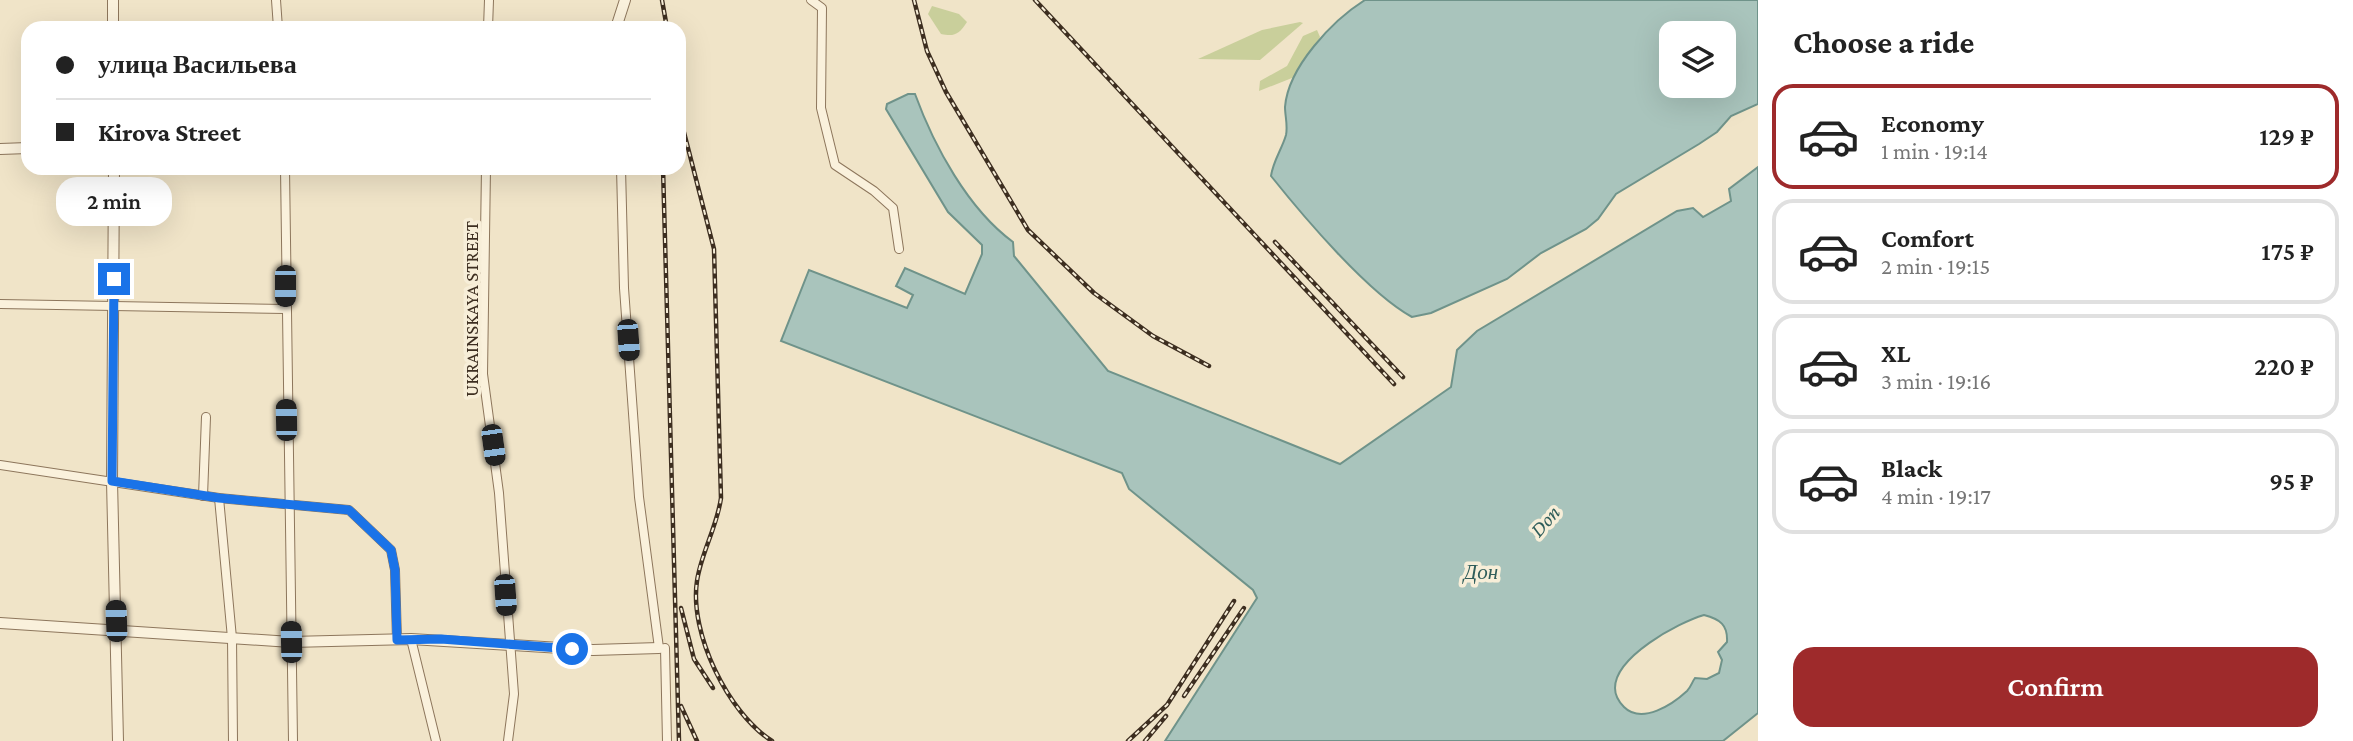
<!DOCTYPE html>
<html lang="en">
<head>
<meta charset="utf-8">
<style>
  body { margin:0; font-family:"Crimson Pro",serif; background:#f2f2f2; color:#222; height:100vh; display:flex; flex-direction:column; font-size:26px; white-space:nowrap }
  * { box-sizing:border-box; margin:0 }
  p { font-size:23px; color:#767676 }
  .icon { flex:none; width:38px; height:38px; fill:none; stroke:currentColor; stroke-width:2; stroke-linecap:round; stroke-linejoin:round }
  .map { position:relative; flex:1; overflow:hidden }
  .drawer { display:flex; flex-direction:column; background:#fff; width:595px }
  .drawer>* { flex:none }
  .guide { position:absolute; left:21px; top:21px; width:665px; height:154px; border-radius:21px; box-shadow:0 7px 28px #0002; display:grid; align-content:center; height:154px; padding:0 35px; background:#fff }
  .tools { position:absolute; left:1659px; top:21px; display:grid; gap:14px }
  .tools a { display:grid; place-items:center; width:77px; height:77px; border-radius:14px; background:#fff; box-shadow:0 7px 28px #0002; font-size:35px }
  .end { position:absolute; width:32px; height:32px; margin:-16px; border:9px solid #1a73e8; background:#fff; box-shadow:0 0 0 4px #fff }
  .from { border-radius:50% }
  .bubble { position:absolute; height:49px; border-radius:21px; background:#fff; box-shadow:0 7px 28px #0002; font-size:23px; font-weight:600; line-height:49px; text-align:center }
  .car { position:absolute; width:21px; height:42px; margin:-21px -10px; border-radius:9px; box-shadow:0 0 5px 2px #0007; background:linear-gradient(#222 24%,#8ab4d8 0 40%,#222 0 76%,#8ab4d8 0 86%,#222 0) }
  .guide b { display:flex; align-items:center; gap:24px; height:66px; font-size:26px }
  .guide b+b { border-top:2px solid #e0e0e0 }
  .guide i { width:18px; height:18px; background:#222 }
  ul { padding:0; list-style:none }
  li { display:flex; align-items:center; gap:21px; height:105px; margin:0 14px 10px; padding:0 21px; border:4px solid #e0e0e0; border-radius:21px }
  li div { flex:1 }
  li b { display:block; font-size:26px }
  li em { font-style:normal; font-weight:600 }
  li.on { border-color:#9e2a2b }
  li>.icon { width:63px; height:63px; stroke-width:1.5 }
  h2 { padding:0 35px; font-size:32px; line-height:84px }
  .primary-button { display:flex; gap:14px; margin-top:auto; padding:14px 35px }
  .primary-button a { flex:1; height:80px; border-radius:21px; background:#9e2a2b; color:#fff; font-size:28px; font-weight:600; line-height:80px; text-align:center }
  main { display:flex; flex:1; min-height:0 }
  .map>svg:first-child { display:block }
  .green { fill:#c9cf9b }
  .water { fill:#a9c4bc; stroke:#6f938a; stroke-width:2; fill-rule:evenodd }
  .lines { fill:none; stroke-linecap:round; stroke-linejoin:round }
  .minor-casing { stroke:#8d765c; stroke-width:10 }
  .tertiary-casing { stroke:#8d765c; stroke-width:12 }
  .minor { stroke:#faf1dc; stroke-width:8 }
  .tertiary { stroke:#faf1dc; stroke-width:10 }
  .rail-casing { stroke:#3d2e20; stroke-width:4.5 }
  .rail { stroke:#f7eed8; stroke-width:2; stroke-dasharray:5; stroke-linecap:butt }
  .route { stroke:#1a73e8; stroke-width:9 }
  .labels { text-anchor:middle; stroke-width:7; stroke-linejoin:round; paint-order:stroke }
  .street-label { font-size:19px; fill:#3d2e20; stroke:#f7eed8 }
  .water-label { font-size:21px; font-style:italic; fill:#2f5d5a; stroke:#f7eed8 }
</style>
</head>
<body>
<main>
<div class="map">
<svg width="1758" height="741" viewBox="0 0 1758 741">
  <rect width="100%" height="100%" fill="#f0e4c8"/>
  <g class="green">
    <path d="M932 6 959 14 967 22C959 34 955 37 941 34L928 14Z"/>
    <path d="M1300 22 1303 23 1260 60 1198 59 1262 30Z"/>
    <path d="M1317 30 1320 37 1297 76 1259 91 1260 81 1287 66 1303 36Z"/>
  </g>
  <g class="water">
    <path d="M1365 0H1758V104L1731 116 1717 132 1699 144 1616 194 1598 219 1586 229 1541 253 1507 279 1431 313 1412 317C1368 293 1303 216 1271 176 1273 161 1282 149 1286 135 1288 125 1285 116 1285 107 1288 67 1333 20 1365 0ZM1671 33H1724V86H1671Z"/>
    <path d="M908 94H915C934 146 968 209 1013 242L1014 256 1108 371 1340 464 1451 387 1457 350 1477 331 1677 211 1693 208 1703 217 1731 201 1729 189 1758 167V713L1723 741H1165L1257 598 1253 590 1129 489 1122 473 781 341 809 270 907 308 913 295 896 286 905 268 965 294 982 254V245L948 212 886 109 887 104ZM1704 615C1720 619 1728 625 1727 642L1718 652 1722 660 1719 673 1707 679 1695 678C1692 682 1691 687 1687 691 1673 704 1642 725 1624 707 1619 702 1615 696 1615 688 1615 657 1677 623 1704 615Z"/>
  </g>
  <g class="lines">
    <defs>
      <g id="minor">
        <path d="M276 0 278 28"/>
        <path d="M811 0 822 8 821 108 835 165 874 191 893 208 899 249"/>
        <path d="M488 28 489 0"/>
        <path d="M285 168 293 741"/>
        <path d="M486 168 483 374 499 493 514 694 508 741"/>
        <path d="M621 168 624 288 639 497 659 648"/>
        <path d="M0 304 285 309"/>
        <path d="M0 465 219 498 349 510 391 550 395 570 397 640"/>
        <path d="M203 496 206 417"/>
        <path d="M219 498 232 638 233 741"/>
        <path d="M411 639 436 741"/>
        <path d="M665 648 667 741"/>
      </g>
      <g id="tertiary">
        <path d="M113 0V28"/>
        <path d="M616 28 625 0"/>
        <path d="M0 149 28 148"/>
        <path d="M114 168 112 481 118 741"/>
        <path d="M0 623 291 642 411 639 593 650 659 648"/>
      </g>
    </defs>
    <use href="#minor" class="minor-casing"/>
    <use href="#tertiary" class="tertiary-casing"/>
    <use href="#minor" class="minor"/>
    <use href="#tertiary" class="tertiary"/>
    <defs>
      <g id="rail">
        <path d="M662 0 667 28"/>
        <path d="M914 0 927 51 946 92 1028 230 1094 293 1153 336 1209 366"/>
        <path d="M1035 0 1394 384"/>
        <path d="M679 113 714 249 721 498C717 527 701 553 697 581 689 633 728 713 772 741"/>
        <path d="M663 168 679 741"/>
        <path d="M1275 242 1403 377"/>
        <path d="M681 608 694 659 713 688"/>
        <path d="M1184 696 1244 608"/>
        <path d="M681 706 697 741"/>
        <path d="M1128 741 1167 705 1234 601"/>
        <path d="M1145 741 1166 716"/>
      </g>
    </defs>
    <use href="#rail" class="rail-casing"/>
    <use href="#rail" class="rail"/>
  </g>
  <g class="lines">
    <path class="route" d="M114 279 112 481 219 498 349 510 391 550 395 570 397 640 441 639 572 649"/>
  </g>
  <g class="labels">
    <g class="street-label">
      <text transform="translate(471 309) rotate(-90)" y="7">UKRAINSKAYA STREET</text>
    </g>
    <g class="water-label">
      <text transform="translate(1545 521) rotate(-49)" y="7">Don</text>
      <text x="1481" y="579">Дон</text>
    </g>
  </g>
</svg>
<div class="tools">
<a><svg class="icon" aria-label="layers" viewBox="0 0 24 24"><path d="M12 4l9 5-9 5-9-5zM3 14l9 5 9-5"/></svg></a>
</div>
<i class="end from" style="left:572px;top:649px"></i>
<i class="end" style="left:114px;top:279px"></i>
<div class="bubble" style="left:56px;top:177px;width:116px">2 min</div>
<i class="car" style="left:285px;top:286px;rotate:180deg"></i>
<i class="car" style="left:628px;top:340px;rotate:176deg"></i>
<i class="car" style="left:286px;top:420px;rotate:359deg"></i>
<i class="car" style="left:493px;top:445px;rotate:172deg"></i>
<i class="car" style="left:505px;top:595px;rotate:176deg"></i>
<i class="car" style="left:116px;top:621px;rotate:358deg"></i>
<i class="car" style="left:291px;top:642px;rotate:359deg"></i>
<div class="guide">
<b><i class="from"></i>улица Васильева</b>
<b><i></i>Kirova Street</b>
</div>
</div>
<section class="drawer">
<h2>Choose a ride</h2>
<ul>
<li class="on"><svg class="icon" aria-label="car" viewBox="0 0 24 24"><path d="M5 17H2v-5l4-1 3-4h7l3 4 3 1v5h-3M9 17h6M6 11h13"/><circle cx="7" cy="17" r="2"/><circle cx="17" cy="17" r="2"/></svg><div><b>Economy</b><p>1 min · 19:14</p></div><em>129 ₽</em></li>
<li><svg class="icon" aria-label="car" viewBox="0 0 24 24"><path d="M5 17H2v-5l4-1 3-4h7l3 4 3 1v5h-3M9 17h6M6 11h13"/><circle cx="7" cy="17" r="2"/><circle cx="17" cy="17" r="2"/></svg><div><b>Comfort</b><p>2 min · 19:15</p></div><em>175 ₽</em></li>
<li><svg class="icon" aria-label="car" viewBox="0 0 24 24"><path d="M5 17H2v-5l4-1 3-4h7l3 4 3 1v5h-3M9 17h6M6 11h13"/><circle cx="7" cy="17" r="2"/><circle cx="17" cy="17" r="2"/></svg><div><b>XL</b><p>3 min · 19:16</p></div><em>220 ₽</em></li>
<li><svg class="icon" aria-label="car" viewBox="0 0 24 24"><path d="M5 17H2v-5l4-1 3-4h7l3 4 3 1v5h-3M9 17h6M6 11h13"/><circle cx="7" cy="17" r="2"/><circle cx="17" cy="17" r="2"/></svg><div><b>Black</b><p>4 min · 19:17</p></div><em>95 ₽</em></li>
</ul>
<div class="primary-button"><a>Confirm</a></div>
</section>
</main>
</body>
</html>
